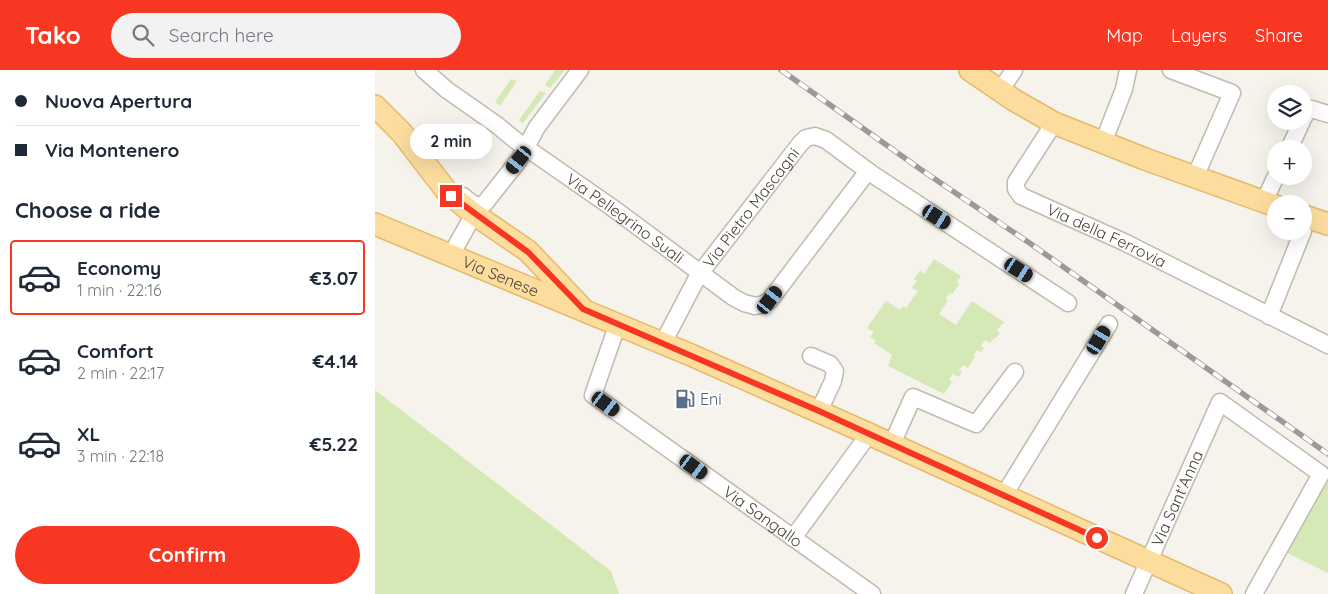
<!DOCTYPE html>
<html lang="en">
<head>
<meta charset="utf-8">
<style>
  body { margin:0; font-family:Quicksand,sans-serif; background:#f2f2f3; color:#1f2937; height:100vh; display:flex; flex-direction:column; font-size:19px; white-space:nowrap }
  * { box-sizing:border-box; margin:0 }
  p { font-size:16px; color:#747a83 }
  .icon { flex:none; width:28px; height:28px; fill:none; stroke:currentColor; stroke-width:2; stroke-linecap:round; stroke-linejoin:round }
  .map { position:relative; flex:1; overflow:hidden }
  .drawer { display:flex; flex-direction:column; background:#fff; width:375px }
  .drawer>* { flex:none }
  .hud { display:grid; align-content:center; height:110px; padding:0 15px; background:#fff }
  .fabs { position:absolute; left:892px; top:15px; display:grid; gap:10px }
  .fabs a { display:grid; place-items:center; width:45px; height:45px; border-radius:50%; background:#fff; box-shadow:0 5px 20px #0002; font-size:25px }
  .end { position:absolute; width:22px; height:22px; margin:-11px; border:6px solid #f73721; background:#fff; box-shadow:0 0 0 2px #fff }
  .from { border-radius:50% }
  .bubble { position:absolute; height:35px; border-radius:18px; background:#fff; box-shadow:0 5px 20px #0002; font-size:16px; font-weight:800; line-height:35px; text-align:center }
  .car { position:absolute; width:15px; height:30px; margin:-15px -8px; border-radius:6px; box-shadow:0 0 4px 1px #0007; background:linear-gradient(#222 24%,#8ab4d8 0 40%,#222 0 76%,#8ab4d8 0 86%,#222 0) }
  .hud b { display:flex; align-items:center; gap:18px; height:48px; font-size:19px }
  .hud b+b { border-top:1px solid #e0e1e3 }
  .hud i { width:12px; height:12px; background:#1f2937 }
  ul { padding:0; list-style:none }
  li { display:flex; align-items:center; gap:15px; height:75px; margin:0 10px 8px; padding:0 5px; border:2px solid transparent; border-radius:5px }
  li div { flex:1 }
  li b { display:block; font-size:19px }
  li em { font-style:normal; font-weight:800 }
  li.on { border-color:#f73721 }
  li>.icon { width:45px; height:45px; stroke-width:1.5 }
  h2 { padding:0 15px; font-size:22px; line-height:60px }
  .primary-button { display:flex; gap:10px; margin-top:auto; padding:10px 15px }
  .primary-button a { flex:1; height:58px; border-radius:30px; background:#f73721; color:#fff; font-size:20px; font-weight:800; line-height:58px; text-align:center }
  header { display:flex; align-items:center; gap:30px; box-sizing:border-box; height:70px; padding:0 25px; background:#f73721; color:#fff }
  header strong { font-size:24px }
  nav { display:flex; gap:28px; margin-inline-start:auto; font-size:18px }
  .search { width:350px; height:45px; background:#f2f2f3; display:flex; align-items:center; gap:12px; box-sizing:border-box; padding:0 18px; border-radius:28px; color:#747a83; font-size:19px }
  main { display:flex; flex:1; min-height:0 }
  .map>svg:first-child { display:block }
  .green { fill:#d4e9b6 }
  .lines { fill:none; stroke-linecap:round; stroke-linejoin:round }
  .minor-casing { stroke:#c1baae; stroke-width:19 }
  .major-casing { stroke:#e3ba6c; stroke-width:24 }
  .minor { stroke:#fff; stroke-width:16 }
  .major { stroke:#fddd9e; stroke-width:21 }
  .rail-casing { stroke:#9a9a9a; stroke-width:5.5 }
  .rail { stroke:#fff; stroke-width:4; stroke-dasharray:11; stroke-linecap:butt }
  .route { stroke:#f73721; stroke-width:6 }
  .labels { text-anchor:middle; stroke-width:4; stroke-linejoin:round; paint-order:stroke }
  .street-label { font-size:16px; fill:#4a4339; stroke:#fff }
  .service-label { font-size:16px; fill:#4e5e75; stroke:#fff; text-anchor:start }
</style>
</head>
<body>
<header>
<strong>Tako</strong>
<div class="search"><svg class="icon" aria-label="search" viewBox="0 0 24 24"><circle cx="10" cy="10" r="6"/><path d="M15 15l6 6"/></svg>Search here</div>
<nav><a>Map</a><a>Layers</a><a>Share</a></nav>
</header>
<main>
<section class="drawer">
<div class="hud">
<b><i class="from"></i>Nuova Apertura</b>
<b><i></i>Via Montenero</b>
</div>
<h2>Choose a ride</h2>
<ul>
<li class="on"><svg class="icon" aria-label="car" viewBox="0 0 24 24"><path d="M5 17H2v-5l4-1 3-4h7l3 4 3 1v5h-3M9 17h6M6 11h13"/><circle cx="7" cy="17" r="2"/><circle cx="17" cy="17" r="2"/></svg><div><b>Economy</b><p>1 min · 22:16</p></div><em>€3.07</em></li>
<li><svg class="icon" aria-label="car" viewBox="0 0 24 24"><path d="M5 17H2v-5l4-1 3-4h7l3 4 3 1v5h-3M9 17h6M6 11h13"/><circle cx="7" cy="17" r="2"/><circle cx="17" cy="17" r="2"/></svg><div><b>Comfort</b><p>2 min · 22:17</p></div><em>€4.14</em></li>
<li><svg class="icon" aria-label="car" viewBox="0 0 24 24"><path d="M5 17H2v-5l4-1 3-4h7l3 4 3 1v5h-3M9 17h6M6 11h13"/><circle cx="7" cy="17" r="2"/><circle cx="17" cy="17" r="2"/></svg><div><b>XL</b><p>3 min · 22:18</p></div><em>€5.22</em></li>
</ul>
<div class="primary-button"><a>Confirm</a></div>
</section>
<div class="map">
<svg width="953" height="524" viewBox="0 0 953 524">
  <rect width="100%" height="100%" fill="#f6f2ec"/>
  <g class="green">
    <path d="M180 0H190L175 18 170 15Z"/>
    <path d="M136 9 142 11 125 36 120 32Z"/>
    <path d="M165 21 171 23 148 53 144 50Z"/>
    <path d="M559 189 586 206 582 212 584 214 577 224 575 223 571 228 573 230 564 244 581 255 597 231 630 253 627 254 622 260 625 263 621 268H619L615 273 610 270 606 276 609 278 606 282 602 280 599 285 600 287 593 298 588 295 584 300 587 302 584 307 578 304 574 310 577 312 569 324 513 296 517 285 499 273 501 271 495 267 499 262 492 258 511 231 525 240 528 236 531 238 543 221 537 218 542 211 539 209 545 201 549 204Z"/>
    <path d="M0 320 236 501 244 524H0Z"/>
    <path d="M953 401V503L912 483 908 491 902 488Z"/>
  </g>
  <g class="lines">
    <defs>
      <g id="minor">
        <path id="s1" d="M49 0 72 20 122 55 140 70 235 136 358 227 369 233 380 236 389 234 395 230 493 101"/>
        <path d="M796 0 857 23 820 107"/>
        <path d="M625 21 639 0"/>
        <path d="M929 47 933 38 953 44"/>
        <path id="s2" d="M679 53 641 112V119L646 126 749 172 953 275"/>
        <path d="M728 73 749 19 753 0"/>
        <path d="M914 79 927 51"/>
        <path d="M88 126C95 132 102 139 110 133L144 90 162 57 205 0"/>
        <path d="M889 132 901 106"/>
        <path d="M76 185 99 144"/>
        <path d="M894 246 928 161"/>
        <path id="s3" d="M243 253 218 325 497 524"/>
        <path id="s4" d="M288 273 323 206 425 74 431 68 440 66 451 70 497 104 693 233"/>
        <path d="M436 286 455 294 460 301 458 311 444 341"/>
        <path d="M517 374 538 327 601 354 640 302"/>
        <path d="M629 425 734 254"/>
        <path d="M418 468 494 364"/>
        <path id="s5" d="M759 524 845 332 946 404 879 524"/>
      </g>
      <g id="major">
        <path d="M595 0 639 30 679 53 770 89 901 136"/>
        <path d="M0 36 27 63 73 123 99 144 153 181 206 237"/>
        <path d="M929 146 953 154"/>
        <path id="s6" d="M0 154 316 285 494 364 846 524"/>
      </g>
    </defs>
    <use href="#minor" class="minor-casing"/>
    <use href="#major" class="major-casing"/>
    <use href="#minor" class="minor"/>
    <use href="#major" class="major"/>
    <defs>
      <path id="rail" d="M406 0 548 101 656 174 953 384"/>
    </defs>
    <use href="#rail" class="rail-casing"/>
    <use href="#rail" class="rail"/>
  </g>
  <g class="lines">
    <path class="route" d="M76 126 153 182 208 239 444 341 722 468"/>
  </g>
  <defs>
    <symbol id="fuel-bare" viewBox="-9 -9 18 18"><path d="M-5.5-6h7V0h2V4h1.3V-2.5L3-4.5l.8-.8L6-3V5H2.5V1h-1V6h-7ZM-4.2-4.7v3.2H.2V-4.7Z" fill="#5c6f8a" stroke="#fff" stroke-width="2.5" paint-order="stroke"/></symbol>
  </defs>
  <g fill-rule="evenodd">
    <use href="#fuel-bare" x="296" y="315" width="28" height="28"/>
  </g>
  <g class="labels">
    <g class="street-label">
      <text dy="6" stroke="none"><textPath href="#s4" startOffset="162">Via Pietro Mascagni</textPath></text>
      <text dy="6" stroke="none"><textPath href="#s1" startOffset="250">Via Pellegrino Suali</textPath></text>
      <text dy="6" stroke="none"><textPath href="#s2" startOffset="180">Via della Ferrovia</textPath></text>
      <text dy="6" stroke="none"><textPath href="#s6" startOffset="136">Via Senese</textPath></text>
      <text dy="6" stroke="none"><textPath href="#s5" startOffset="105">Via Sant'Anna</textPath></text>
      <text dy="6" stroke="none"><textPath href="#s3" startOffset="285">Via Sangallo</textPath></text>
    </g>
    <g class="service-label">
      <text x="325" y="335">Eni</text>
    </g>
  </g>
</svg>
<div class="fabs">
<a><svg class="icon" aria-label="layers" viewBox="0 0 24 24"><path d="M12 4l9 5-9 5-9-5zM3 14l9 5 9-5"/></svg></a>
<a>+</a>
<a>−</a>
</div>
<i class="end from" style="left:722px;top:468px"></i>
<i class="end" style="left:76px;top:126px"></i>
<div class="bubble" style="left:35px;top:54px;width:82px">2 min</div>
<i class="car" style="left:144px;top:90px;rotate:218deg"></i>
<i class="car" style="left:562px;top:147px;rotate:123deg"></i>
<i class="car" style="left:644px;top:200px;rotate:123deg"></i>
<i class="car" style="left:395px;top:230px;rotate:37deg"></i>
<i class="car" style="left:724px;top:270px;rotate:31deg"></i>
<i class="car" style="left:231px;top:334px;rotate:126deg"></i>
<i class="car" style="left:319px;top:397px;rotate:126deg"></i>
</div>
</main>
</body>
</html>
